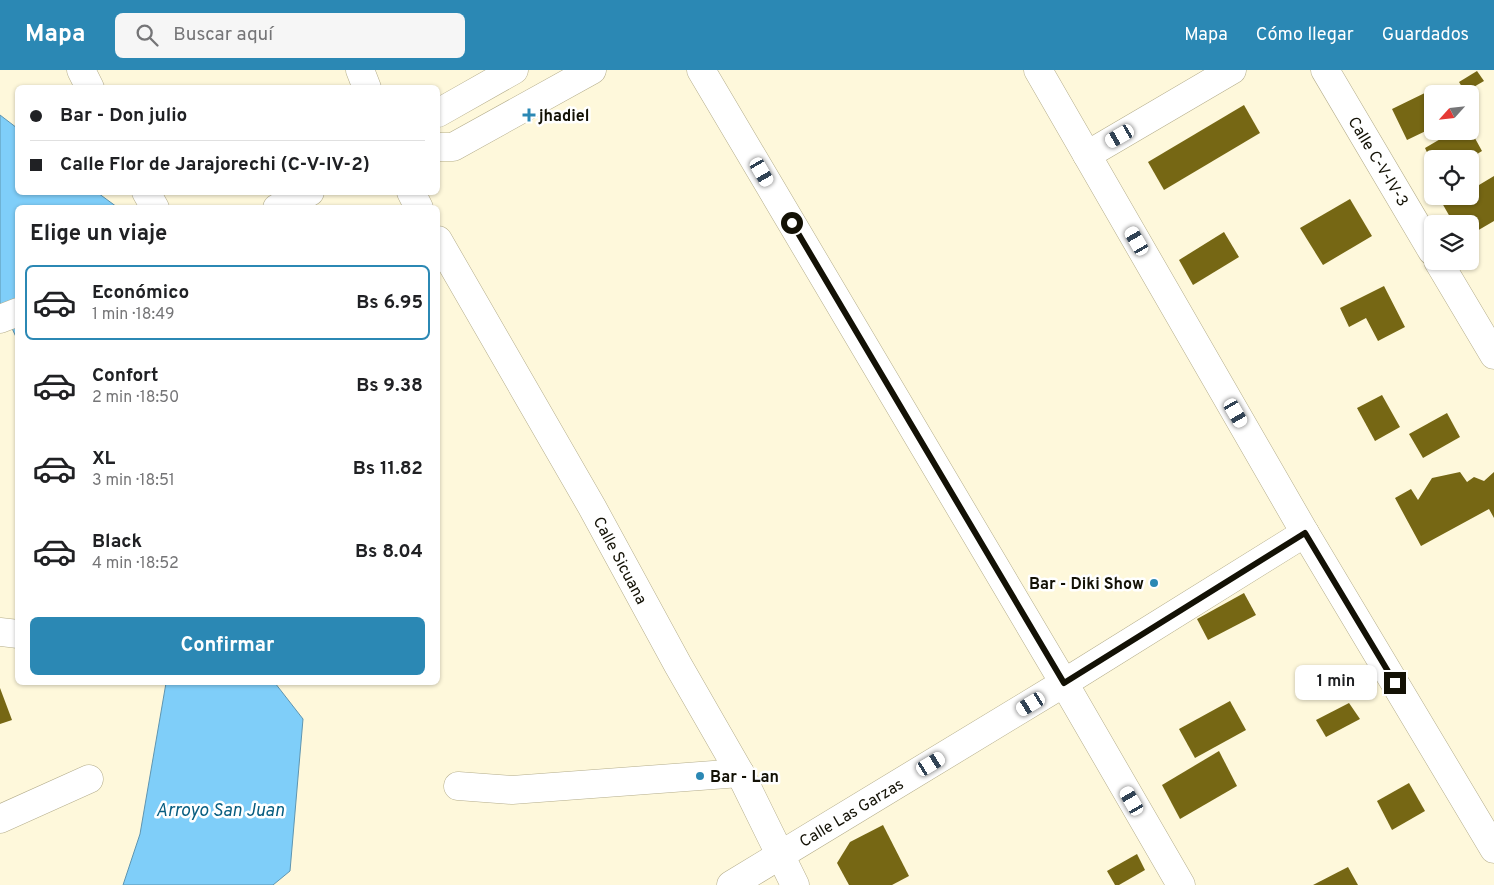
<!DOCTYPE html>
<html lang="es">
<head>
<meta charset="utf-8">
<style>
  body { margin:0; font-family:Overpass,sans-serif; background:#f6f6f6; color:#202124; height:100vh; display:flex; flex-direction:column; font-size:19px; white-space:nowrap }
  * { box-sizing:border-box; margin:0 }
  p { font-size:16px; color:#757577 }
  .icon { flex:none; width:28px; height:28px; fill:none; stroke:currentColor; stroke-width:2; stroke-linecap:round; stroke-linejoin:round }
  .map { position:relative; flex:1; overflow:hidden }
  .sheet { position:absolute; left:15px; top:135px; width:425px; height:480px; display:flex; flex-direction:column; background:#fff; border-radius:8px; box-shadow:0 1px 4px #0004 }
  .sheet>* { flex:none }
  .guide { position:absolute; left:15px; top:15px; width:425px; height:110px; border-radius:8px; box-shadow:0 1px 4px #0004; display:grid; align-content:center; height:110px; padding:0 15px; background:#fff }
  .needle { width:32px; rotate:243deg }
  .controls { position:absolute; left:1424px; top:15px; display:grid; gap:10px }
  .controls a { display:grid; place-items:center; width:55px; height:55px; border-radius:8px; background:#fff; box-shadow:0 1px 4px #0004; font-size:25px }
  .end { position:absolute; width:22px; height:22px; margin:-11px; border:6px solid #131105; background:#fff; box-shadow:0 0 0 2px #fff }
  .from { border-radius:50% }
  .bubble { position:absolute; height:35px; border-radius:8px; background:#fff; box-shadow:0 1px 4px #0004; font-size:16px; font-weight:700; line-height:35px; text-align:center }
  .car { position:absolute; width:15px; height:30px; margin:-15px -8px; border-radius:6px; box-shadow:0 0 4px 1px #0007; background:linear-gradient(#fff 24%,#345 0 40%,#fff 0 76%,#345 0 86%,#fff 0) }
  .guide b { display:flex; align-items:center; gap:18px; height:48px; font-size:19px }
  .guide b+b { border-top:1px solid #e0e0e0 }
  .guide i { width:12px; height:12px; background:#202124 }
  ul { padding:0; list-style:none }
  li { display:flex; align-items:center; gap:15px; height:75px; margin:0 10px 8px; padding:0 5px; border:2px solid transparent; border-radius:8px }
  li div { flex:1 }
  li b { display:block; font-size:19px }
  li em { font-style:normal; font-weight:700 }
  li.selected { border-color:#2b88b4 }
  li>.icon { width:45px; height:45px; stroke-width:1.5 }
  h2 { padding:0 15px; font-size:22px; line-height:60px }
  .cta { display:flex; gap:10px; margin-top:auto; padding:10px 15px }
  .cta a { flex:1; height:58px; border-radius:8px; background:#2b88b4; color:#fff; font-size:20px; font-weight:700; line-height:58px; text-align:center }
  header { display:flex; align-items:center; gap:30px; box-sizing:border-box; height:70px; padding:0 25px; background:#2b88b4; color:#fff }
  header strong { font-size:24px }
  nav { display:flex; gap:28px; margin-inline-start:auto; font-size:18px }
  .search { width:350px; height:45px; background:#f6f6f6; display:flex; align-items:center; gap:12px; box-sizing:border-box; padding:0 18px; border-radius:8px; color:#757577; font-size:19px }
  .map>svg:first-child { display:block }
  .water { fill:#7fcef9; stroke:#5f95b0 }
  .building { fill:#766714 }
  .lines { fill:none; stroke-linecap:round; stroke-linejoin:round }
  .minor-casing { stroke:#b4ad8b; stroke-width:29 }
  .major-casing { stroke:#b4ad8b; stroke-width:29 }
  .minor { stroke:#fff; stroke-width:28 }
  .major { stroke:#fff; stroke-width:28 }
  .route { stroke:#131105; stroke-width:6 }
  .poi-dot { fill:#2b88b4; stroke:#fff; stroke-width:2 }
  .labels { text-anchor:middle; stroke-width:5; stroke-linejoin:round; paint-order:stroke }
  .poi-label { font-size:16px; font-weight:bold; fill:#131105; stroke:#fff; text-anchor:start }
  .street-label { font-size:16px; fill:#131105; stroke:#fff }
  .water-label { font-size:18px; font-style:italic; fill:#075d80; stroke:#fff }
</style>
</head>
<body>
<header>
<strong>Mapa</strong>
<div class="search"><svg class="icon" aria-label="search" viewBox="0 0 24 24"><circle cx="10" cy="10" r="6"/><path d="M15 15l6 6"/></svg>Buscar aquí</div>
<nav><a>Mapa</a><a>Cómo llegar</a><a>Guardados</a></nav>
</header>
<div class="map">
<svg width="1494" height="815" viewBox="0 0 1494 815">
  <rect width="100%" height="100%" fill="#fef8db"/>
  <g class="water">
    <path d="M0 45 17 58 18 122 98 123 117 137 18 138 17 269 0 233Z"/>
    <path d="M166 613H275L303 649 290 801 273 815H123L140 764Z"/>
  </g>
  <g class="building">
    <path d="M1477 1 1484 11 1465 22 1459 12Z"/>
    <path d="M1433 19 1436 24H1432V58L1407 70 1392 39Z"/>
    <path d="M1244 35 1260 63 1164 120 1148 92Z"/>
    <path d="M1454 61H1471L1482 81 1469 89H1432V93L1425 78Z"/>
    <path d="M1494 106V151L1470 165V154H1454L1438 126H1470V112L1474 118Z"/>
    <path d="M1350 129 1372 166 1323 195 1300 158Z"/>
    <path d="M1224 162 1239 187 1193 215 1179 190Z"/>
    <path d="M1384 216 1405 257 1378 271 1366 248 1349 257 1340 238Z"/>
    <path d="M1382 325 1400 357 1375 371 1357 338Z"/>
    <path d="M1447 343 1460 367 1423 388 1409 364Z"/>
    <path d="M1460 402 1467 412 1474 407 1484 411 1494 402V448L1489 439 1421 476 1395 428 1411 419 1418 430 1432 408Z"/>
    <path d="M1244 523 1256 545 1208 570 1197 549Z"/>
    <path d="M0 618 12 650 0 654Z"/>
    <path d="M1230 631 1246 660 1195 688 1179 659Z"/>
    <path d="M1349 633 1360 649 1326 667 1316 650Z"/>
    <path d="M1219 681 1237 716 1180 749 1162 715Z"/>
    <path d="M1409 713 1425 741 1392 760 1377 731Z"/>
    <path d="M883 755 909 806 892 815H849L837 793 850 772Z"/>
    <path d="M1137 784 1145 800 1119 815H1115L1107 801Z"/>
    <path d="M1348 797 1358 815H1313Z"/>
  </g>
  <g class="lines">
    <defs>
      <g id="minor">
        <path d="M81 0 90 18"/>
        <path d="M360 0 367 18"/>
        <path d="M1038 0 1305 463 1494 779"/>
        <path d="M1325 0 1432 181"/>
        <path d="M1087 85 1232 0"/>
        <path d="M146 122 155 138"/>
        <path d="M411 122 419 138"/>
        <path d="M438 170 592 437 678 595 740 703 795 815"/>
        <path d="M1438 191 1494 285"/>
        <path d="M0 562 18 564"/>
        <path d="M458 716 512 720 740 703"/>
        <path d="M0 749 89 709"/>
        <path d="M731 815 1064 613 1305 463"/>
      </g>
      <g id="major">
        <path d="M701 0 1064 613 1181 815"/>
        <path d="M438 43 514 0"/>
        <path d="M438 77H453L592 0"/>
        <path d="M277 138 310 122"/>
        <path d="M0 249 18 242"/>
      </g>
    </defs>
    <use href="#minor" class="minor-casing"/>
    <use href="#major" class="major-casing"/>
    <use href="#minor" class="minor"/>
    <use href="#major" class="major"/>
  </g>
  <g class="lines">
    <path class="route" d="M792 153 1064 613 1305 463 1395 613"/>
  </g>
  <g class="poi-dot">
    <path d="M526.5 37.5h5v5h5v5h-5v5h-5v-5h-5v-5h5z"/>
    <circle cx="1154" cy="513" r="5"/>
    <circle cx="700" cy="706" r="5"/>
  </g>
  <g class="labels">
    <g class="poi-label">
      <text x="539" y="51">jhadiel</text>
      <text x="1144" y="519" text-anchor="end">Bar - Diki Show</text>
      <text x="710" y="712">Bar - Lan</text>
    </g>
    <g class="street-label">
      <text transform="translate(1379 91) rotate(59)" y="6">Calle C-V-IV-3</text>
      <text transform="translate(621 490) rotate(62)" y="6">Calle Sicuana</text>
      <text transform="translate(851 742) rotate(-31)" y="6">Calle Las Garzas</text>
    </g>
    <g class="water-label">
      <text x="220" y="746">Arroyo San Juan</text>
    </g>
  </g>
</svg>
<div class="controls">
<a><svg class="needle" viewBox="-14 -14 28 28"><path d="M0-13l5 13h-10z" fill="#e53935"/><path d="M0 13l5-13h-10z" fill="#757577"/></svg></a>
<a><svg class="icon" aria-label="locate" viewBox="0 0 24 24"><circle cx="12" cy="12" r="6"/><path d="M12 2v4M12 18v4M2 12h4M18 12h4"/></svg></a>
<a><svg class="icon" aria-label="layers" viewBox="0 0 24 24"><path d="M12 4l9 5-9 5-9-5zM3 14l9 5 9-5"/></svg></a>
</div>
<i class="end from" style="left:792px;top:153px"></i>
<i class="end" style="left:1395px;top:613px"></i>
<div class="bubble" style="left:1295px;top:595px;width:82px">1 min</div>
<i class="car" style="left:1120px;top:66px;rotate:240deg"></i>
<i class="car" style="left:762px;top:102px;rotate:150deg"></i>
<i class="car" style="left:1137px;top:171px;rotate:330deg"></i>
<i class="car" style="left:1236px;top:343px;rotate:150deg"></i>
<i class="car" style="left:1031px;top:634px;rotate:239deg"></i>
<i class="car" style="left:931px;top:694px;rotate:59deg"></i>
<i class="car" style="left:1132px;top:731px;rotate:330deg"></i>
<div class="guide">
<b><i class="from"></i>Bar - Don julio</b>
<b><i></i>Calle Flor de Jarajorechi (C-V-IV-2)</b>
</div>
<section class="sheet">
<h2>Elige un viaje</h2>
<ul>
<li class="selected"><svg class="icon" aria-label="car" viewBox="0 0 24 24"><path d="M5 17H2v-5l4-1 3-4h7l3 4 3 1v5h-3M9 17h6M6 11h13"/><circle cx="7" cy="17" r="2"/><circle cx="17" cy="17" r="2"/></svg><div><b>Económico</b><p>1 min · 18:49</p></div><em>Bs 6.95</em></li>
<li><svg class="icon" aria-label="car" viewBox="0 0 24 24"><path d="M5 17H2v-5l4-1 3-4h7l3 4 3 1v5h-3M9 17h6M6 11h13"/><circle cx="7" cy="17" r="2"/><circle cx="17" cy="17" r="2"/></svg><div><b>Confort</b><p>2 min · 18:50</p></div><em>Bs 9.38</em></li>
<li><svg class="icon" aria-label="car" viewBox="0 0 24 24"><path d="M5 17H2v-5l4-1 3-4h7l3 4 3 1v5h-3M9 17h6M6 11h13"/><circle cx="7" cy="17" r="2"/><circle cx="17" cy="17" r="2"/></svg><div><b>XL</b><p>3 min · 18:51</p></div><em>Bs 11.82</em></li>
<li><svg class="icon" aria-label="car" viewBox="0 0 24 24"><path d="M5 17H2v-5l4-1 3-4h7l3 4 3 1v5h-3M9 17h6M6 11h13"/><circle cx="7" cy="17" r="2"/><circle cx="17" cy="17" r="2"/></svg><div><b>Black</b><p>4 min · 18:52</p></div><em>Bs 8.04</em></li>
</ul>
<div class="cta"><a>Confirmar</a></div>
</section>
</div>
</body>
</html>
